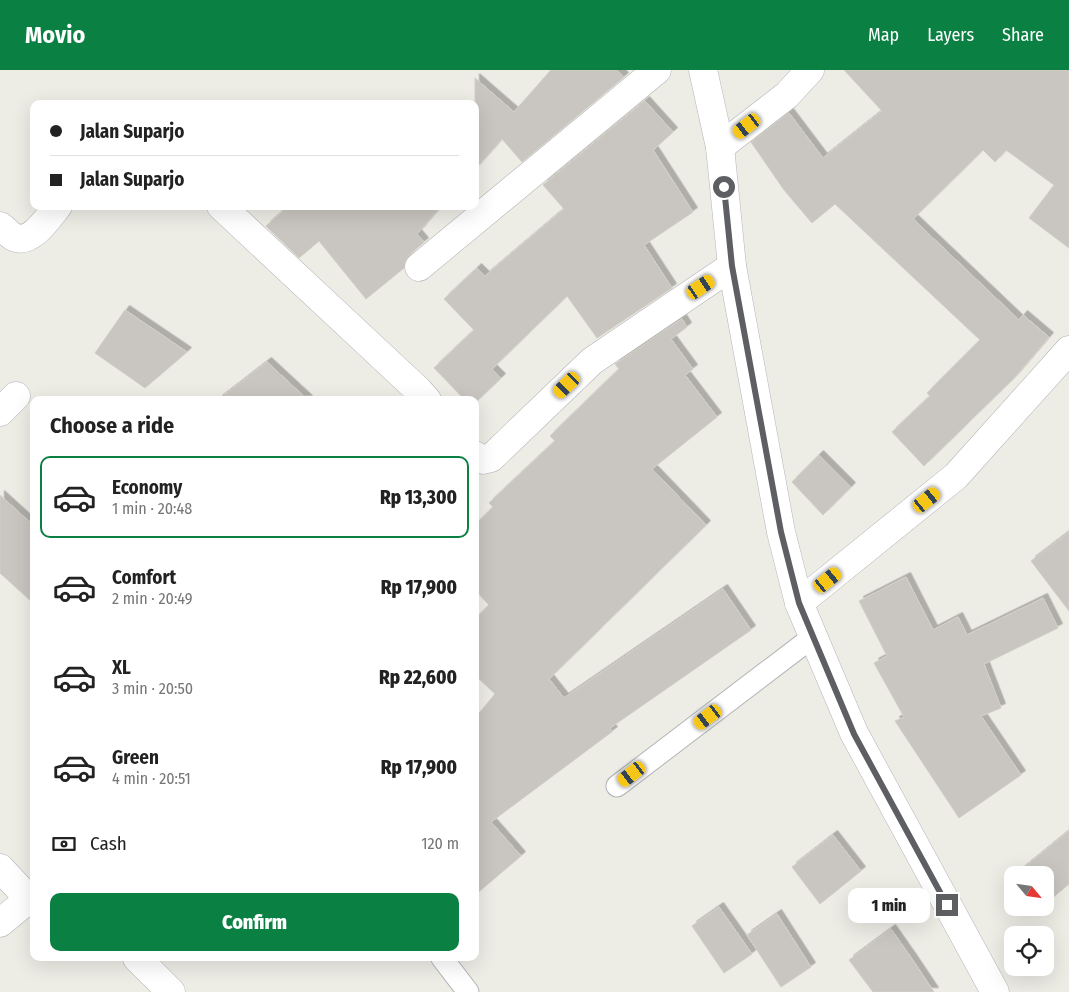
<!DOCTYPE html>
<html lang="en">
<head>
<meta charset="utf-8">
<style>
  body { margin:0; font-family:"Fira Sans Condensed",sans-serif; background:#f6f6f6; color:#222; height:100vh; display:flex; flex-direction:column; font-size:19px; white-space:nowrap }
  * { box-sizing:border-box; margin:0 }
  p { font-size:16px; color:#767676 }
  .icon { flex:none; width:28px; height:28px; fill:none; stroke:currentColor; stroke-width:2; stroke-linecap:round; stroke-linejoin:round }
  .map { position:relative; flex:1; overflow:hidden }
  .drawer { position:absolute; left:30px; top:326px; width:449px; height:565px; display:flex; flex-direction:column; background:#fff; border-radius:10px; box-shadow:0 5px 20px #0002 }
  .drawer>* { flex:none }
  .top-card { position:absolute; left:30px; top:30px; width:449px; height:110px; border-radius:10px; box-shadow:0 5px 20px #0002; display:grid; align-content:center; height:110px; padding:0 20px; background:#fff }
  .needle { width:32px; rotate:119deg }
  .tools { position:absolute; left:1004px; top:796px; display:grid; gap:10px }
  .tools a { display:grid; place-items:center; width:50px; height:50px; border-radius:10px; background:#fff; box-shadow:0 5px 20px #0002; font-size:25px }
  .end { position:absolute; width:22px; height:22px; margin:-11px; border:6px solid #5d5f63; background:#fff; box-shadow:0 0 0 2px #fff }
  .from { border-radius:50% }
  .bubble { position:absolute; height:35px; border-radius:10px; background:#fff; box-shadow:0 5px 20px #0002; font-size:16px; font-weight:800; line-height:35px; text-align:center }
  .car { position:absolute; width:15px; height:30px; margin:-15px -8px; border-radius:6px; box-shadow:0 0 4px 1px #0007; background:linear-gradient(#f5c518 24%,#345 0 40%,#f5c518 0 76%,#345 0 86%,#f5c518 0) }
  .top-card b { display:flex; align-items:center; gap:18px; height:48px; font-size:19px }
  .top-card b+b { border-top:1px solid #e0e0e0 }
  .top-card i { width:12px; height:12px; background:#222 }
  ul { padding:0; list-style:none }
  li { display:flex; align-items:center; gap:15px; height:82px; margin:0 10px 8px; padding:0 10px; border:2px solid transparent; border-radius:10px }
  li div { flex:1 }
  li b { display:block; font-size:19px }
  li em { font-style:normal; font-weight:800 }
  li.current { border-color:#0b8043 }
  li>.icon { width:45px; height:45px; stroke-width:1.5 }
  h2 { padding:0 20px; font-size:22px; line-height:60px }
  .pay { display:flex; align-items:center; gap:12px; height:55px; padding:0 20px; font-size:19px }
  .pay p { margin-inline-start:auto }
  .action { display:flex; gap:10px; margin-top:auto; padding:10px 20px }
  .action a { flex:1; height:58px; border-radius:10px; background:#0b8043; color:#fff; font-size:20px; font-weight:800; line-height:58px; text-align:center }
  header { display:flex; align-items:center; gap:30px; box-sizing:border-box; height:70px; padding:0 25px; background:#0b8043; color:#fff }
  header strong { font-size:24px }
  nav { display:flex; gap:28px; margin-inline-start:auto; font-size:18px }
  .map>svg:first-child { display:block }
  .building { fill:#c9c6c1; stroke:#d1cec4; filter:url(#shadow) }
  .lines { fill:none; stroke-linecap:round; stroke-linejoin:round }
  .service-casing { stroke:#b2b4b8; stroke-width:23 }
  .minor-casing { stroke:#b2b4b8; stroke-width:29 }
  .secondary-casing { stroke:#b4b6ba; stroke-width:29 }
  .service { stroke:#fff; stroke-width:21 }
  .minor { stroke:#fff; stroke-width:28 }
  .secondary { stroke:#fff; stroke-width:28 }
  .route { stroke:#5d5f63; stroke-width:6 }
</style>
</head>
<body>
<header>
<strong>Movio</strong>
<nav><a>Map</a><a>Layers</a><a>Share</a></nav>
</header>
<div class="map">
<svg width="1069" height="922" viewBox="0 0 1069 922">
  <defs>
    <filter id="shadow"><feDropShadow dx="4.5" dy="-4.5" stdDeviation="0" flood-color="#0004"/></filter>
  </defs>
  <rect width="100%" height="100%" fill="#edece5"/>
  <g class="building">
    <path d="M551 0H617L624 7 522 92 502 69 475 99V8L514 42Z"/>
    <path d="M844 0H1069V178L1029 148 1054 115 1006 80 995 92 983 80 913 149 1019 250 1023 245 1049 267 1013 309 924 396 892 362 930 326 927 323 980 270 835 134 812 153 784 120 751 72 789 43 823 88 882 41Z"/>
    <path d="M645 31 673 62 653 80 693 142 644 175 672 218 597 268 567 226 492 299 501 308 475 333V330H465L434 298 474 260 444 229 477 198 485 206 564 139 543 115Z"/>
    <path d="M289 136H441L417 164 424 172 409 185 405 191 404 198 366 229 319 171 299 188 266 156Z"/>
    <path d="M125 240 187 282 145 318 95 283Z"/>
    <path d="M682 249 687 257 671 269 693 299 685 305 717 347 652 399 706 455 549 609 564 628 723 519 751 560 610 658 613 661 491 752 521 786 475 825V648L495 624 475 605V549L489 535 475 520V455L493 437 489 433 555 371 550 366 619 299 615 294Z"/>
    <path d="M267 292 308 330H218Z"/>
    <path d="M819 385 851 417 823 445 792 412Z"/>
    <path d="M0 425 34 456V534L0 503Z"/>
    <path d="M1069 462V541L1031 491Z"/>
    <path d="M906 507 933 560 958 547 967 565 1043 528 1058 558 984 594 1001 638 981 646 1021 705 959 748 895 651 904 647 874 593 887 586 859 531Z"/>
    <path d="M1069 761V814L1045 834V805H1015Z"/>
    <path d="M833 765 861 801 820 834 792 797Z"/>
    <path d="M719 837 752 884 724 903 692 856Z"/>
    <path d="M777 844 811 897 781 917 747 865Z"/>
    <path d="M891 859 912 889 934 922H873L849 890Z"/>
  </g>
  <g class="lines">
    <defs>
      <g id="service">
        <path d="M617 716 814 566"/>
        <path d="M442 888 468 922"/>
      </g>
      <g id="minor">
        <path d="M720 77 787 25 810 0"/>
        <path d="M221 136 418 320 427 330"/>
        <path d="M0 156C5 159 10 166 16 168 32 173 49 147 58 136"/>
        <path d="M419 197 657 0"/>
        <path d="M0 342 16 326"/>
        <path d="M475 385 483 390 491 388 592 291 732 196"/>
        <path d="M799 533 956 406 1069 280"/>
        <path d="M0 798 29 829"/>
        <path d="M0 853 34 825"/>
        <path d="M137 888 171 922"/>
      </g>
      <path id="secondary" d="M703 0 720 77 732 196 781 462 799 533 854 663 995 922"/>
    </defs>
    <use href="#service" class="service-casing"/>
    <use href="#minor" class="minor-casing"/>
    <use href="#secondary" class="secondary-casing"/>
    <use href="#service" class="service"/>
    <use href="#minor" class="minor"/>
    <use href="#secondary" class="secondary"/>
  </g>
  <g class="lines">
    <path class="route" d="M724 117 732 196 781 462 799 533 854 664 947 835"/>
  </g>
</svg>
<div class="tools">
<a><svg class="needle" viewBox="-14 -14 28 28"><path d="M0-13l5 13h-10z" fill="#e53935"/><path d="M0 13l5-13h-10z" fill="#767676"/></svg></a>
<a><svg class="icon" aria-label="locate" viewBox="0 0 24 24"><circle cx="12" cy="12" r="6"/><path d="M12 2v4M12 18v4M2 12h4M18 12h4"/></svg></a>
</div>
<i class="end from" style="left:724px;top:117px"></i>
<i class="end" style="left:947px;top:835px"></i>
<div class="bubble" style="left:848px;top:818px;width:82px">1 min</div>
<i class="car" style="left:747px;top:56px;rotate:232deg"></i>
<i class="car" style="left:701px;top:217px;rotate:56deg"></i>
<i class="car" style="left:567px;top:315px;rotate:226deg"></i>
<i class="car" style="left:927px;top:430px;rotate:51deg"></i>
<i class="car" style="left:828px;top:510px;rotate:51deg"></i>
<i class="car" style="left:708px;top:647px;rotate:233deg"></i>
<i class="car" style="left:632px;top:704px;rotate:232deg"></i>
<div class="top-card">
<b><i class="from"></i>Jalan Suparjo</b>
<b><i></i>Jalan Suparjo</b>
</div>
<section class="drawer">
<h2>Choose a ride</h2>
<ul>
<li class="current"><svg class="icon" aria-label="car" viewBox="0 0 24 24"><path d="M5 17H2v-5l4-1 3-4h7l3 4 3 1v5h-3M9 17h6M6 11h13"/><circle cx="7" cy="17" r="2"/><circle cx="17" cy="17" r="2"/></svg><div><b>Economy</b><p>1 min · 20:48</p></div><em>Rp 13,300</em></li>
<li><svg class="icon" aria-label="car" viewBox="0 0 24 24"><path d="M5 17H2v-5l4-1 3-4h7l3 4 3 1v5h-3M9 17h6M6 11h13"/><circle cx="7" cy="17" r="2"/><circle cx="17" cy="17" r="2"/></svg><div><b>Comfort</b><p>2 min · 20:49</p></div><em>Rp 17,900</em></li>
<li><svg class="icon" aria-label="car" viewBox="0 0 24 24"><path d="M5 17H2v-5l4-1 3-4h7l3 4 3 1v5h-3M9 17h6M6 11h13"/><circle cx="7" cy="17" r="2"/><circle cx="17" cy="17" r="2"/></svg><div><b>XL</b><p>3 min · 20:50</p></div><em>Rp 22,600</em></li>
<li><svg class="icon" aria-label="car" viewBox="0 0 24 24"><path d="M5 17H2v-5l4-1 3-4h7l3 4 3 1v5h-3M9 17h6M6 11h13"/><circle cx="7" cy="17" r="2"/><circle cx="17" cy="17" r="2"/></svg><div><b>Green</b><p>4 min · 20:51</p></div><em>Rp 17,900</em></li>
</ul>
<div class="pay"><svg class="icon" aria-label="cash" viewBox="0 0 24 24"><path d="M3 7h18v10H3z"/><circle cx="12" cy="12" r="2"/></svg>Cash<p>120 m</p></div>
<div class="action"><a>Confirm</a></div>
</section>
</div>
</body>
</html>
